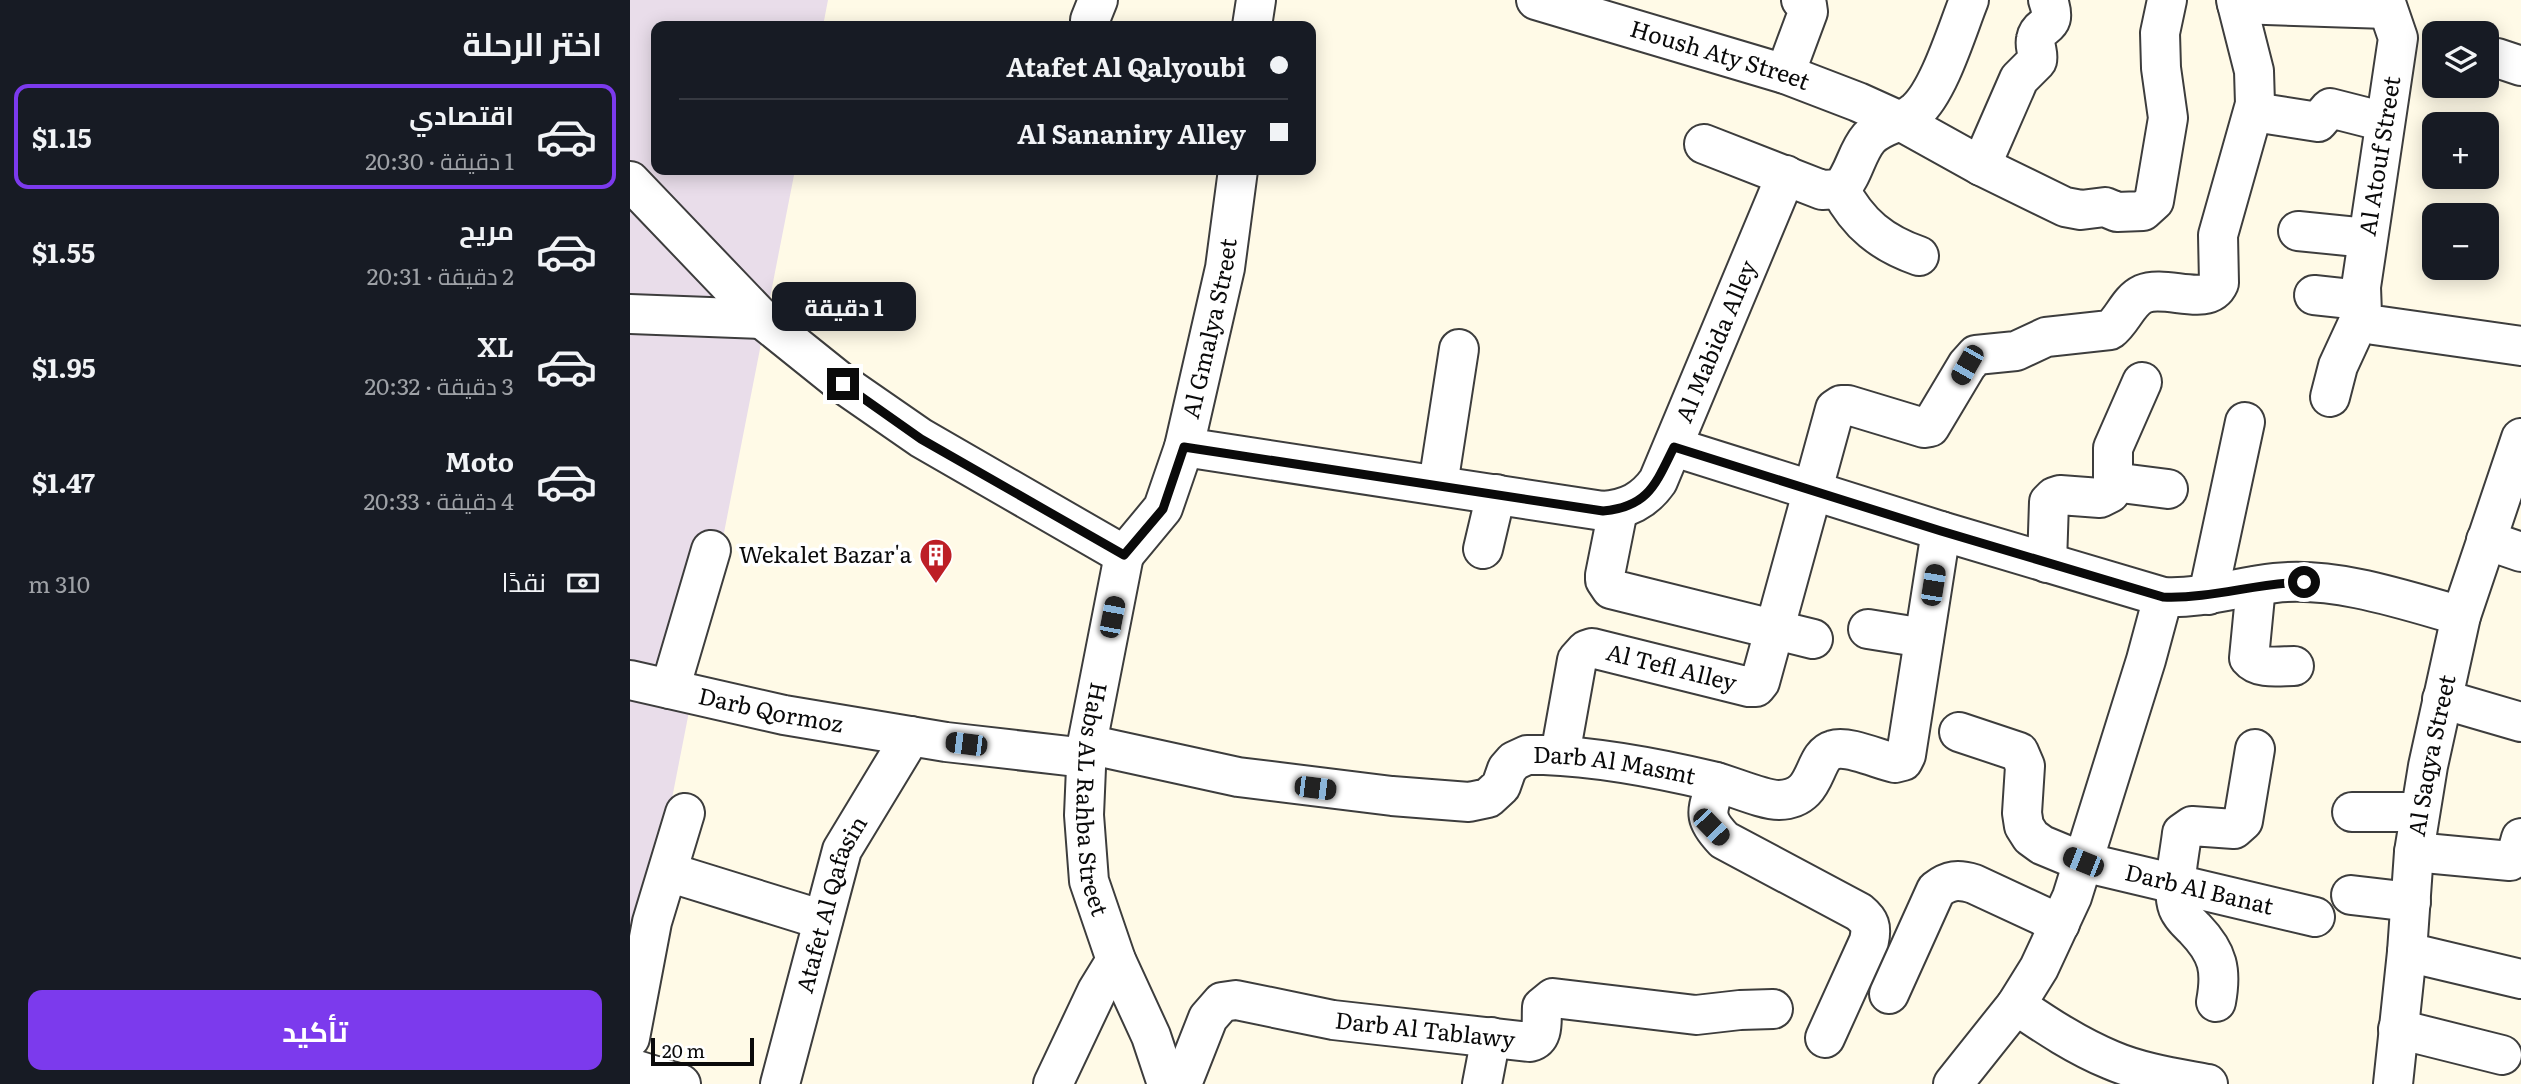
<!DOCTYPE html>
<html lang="ar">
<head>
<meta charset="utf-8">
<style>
  body { margin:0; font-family:Literata,Cairo,serif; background:#20242c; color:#f1f3f6; direction:rtl; height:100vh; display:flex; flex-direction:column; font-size:26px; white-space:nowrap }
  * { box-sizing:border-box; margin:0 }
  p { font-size:23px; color:#9ea1a6 }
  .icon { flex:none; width:38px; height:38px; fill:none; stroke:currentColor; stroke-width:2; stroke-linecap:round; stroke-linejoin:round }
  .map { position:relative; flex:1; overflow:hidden; direction:ltr }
  .drawer { display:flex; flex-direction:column; background:#171b24; width:630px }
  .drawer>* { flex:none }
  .guide { position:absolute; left:21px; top:21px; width:665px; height:154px; border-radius:14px; box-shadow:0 4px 18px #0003; direction:rtl; display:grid; align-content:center; height:154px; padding:0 28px; background:#171b24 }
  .controls { position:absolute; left:1792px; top:21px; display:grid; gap:14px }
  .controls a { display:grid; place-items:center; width:77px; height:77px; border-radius:14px; background:#171b24; box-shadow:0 4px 18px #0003; font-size:35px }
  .scale { position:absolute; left:21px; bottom:18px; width:103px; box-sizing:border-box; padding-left:7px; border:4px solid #0a0a0a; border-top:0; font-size:19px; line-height:24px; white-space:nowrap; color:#0a0a0a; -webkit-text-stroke:5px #fff; paint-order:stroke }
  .end { position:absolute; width:32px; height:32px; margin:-16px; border:9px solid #0a0a0a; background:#fff; box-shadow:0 0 0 4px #fff }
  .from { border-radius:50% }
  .bubble { position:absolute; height:49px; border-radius:14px; background:#171b24; box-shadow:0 4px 18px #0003; font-size:23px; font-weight:700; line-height:49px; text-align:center; direction:rtl }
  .car { position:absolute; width:21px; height:42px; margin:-21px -10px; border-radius:9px; box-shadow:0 0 5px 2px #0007; background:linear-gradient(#222 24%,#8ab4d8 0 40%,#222 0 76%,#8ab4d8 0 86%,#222 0) }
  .guide b { display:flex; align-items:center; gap:24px; height:66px; font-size:26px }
  .guide b+b { border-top:2px solid #363941 }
  .guide i { width:18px; height:18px; background:#f1f3f6 }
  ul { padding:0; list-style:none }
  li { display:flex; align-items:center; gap:21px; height:105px; margin:0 14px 10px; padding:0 14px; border:4px solid transparent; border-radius:14px }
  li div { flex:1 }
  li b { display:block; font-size:26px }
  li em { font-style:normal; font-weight:700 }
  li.selected { border-color:#7c3aed }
  li>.icon { width:63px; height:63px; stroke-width:1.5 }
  h2 { padding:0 28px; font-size:32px; line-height:84px }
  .pay { display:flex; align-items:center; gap:18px; height:77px; padding:0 28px; font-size:26px }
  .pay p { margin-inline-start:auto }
  .action { display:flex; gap:14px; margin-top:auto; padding:14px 28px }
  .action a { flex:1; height:80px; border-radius:14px; background:#7c3aed; color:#fff; font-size:28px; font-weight:700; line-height:80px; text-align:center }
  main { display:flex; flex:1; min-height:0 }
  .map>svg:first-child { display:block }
  .industrial { fill:#e9ddea }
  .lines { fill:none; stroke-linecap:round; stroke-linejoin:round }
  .minor-casing { stroke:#3d3d3d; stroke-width:42 }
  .minor { stroke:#fff; stroke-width:38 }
  .route { stroke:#0a0a0a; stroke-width:9 }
  .labels { text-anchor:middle; stroke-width:7; stroke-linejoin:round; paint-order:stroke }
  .street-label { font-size:23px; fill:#0a0a0a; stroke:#fff }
  .poi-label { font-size:23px; fill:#0a0a0a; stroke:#fff; text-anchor:end }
</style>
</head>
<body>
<main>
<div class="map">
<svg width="1891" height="1084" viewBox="0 0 1891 1084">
  <rect width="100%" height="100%" fill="#fffae7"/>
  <path class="industrial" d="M0 0H198L193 26H26V170H165L0 1013Z"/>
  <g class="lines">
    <defs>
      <g id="minor">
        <path id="s1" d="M906 0 1155 74 1228 102 1270 121 1351 166 1435 207 1451 210 1475 207 1487 212 1513 211 1524 201 1538 118 1531 68 1530 33 1537 0"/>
        <path d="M1755 0 1768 38 1731 287 1732 314 1737 321 1744 325 1891 346"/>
        <path d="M1607 4 1757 9"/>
        <path d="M460 20 468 0"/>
        <path d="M622 26 626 0"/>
        <path d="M1867 58 1891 66"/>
        <path d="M1155 74 1178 12 1177 5 1171 0"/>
        <path d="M1624 112 1688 122 1700 108 1755 122"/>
        <path d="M1074 144 1192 190 1210 189C1224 175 1226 153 1239 138 1252 124 1272 124 1286 111 1309 91 1327 30 1339 0"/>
        <path d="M1351 166 1389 79 1407 61C1409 53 1404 47 1406 39 1409 21 1429 31 1418 0"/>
        <path d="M0 181 132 319 213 384 291 438 494 555"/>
        <path d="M1210 189C1228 224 1252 243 1289 256"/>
        <path d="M1668 231 1737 238"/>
        <path d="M1684 295 1730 300"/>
        <path d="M0 314 132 319"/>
        <path d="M1700 397 1708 366 1732 314"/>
        <path id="s2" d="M554 447 973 511C997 509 1014 501 1028 481L1156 175"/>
        <path d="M1044 447 1311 531 1533 597C1572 599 1607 587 1645 583 1704 576 1775 600 1831 616"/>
        <path d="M1483 482 1538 489"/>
        <path d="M808 485 829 349"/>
        <path d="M988 510 975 575V580L981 589 1183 639"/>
        <path d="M1856 540 1891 552"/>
        <path d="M853 549 866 494"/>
        <path id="s3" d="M494 555 457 744 454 815 459 881 486 960 521 1036 537 1084"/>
        <path id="s4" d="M494 555 533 508 554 447 595 268 608 170"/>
        <path d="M1417 563 1419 502 1424 497 1430 495 1470 498 1480 493 1483 486V448L1512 382"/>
        <path d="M1626 586 1619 658C1629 670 1650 666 1664 666"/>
        <path d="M1578 595 1615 422"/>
        <path d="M1238 629 1294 638"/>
        <path id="s5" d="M0 680 154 715 316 742 456 758"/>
        <path d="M40 689 81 550"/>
        <path d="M1812 699 1891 722"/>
        <path id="s6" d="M1329 732 1389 752 1395 766 1392 813 1394 826 1401 837 1412 845 1453 862 1685 917"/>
        <path id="s7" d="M457 744 608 777 762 796 839 802 858 798 871 786 877 769 884 761 897 755H914C971 757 1027 768 1082 781 1100 785 1132 800 1149 800 1190 799 1181 756 1203 750 1218 745 1250 760 1265 763L1273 761 1276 755 1311 531"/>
        <path id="s8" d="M930 755 947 660 956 650 962 648 1119 687H1126L1130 682 1205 409 1211 405H1218L1294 428 1300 427 1337 365 1346 355 1386 351 1416 337 1480 330C1493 320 1498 301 1513 294 1536 284 1578 308 1589 283L1588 235 1625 104 1624 71 1606 0"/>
        <path d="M1086 782C1078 811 1071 816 1094 840L1229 912C1240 921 1242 927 1239 941L1195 1038"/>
        <path d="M1722 812H1790"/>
        <path d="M1784 852 1880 861 1886 856 1891 838"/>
        <path d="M38 872 193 920"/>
        <path d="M1721 895 1781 902"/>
        <path d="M1777 952 1891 979"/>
        <path d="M1259 994 1306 890C1319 880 1328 879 1344 884L1430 924"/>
        <path d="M1586 1002C1592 970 1588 953 1565 929 1559 923 1551 916 1548 908 1541 890 1550 853 1552 833L1562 826 1604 829 1613 821 1625 749"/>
        <path d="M1386 1005C1417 1026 1447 1046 1481 1060 1511 1073 1546 1078 1578 1084"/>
        <path d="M1768 1029 1872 1055"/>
        <path d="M0 1038 22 922 55 813"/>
        <path d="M0 1068 51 1084"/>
        <path id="s9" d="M150 1084 212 850 281 736"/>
        <path d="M423 1084 467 991 486 960"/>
        <path id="s10" d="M552 1084 578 1018 592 1002 606 1000 703 1020 900 1042C915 1038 911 1020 912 1007L923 998 1066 1015 1110 1010 1143 1009"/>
        <path d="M852 1084 861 1037"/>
        <path d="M1323 1084 1386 1005 1409 968 1442 897 1516 660 1533 597"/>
        <path id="s11" d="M1763 1084 1777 952 1784 852 1798 766 1831 616 1891 438"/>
      </g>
    </defs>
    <use href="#minor" class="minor-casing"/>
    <use href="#minor" class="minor"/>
  </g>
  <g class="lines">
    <path class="route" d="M213 384 291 439 494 555 533 509 554 447 973 511C1019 507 1026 483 1044 447L1311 531 1533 597C1581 599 1626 583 1674 582"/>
  </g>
  <defs>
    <symbol id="building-pin" viewBox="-11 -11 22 30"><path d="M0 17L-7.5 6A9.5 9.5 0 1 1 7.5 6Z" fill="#bd1f26" stroke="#fff"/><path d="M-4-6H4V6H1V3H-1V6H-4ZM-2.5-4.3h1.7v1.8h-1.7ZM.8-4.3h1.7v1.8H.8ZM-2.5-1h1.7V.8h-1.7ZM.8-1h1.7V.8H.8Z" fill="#fff"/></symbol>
  </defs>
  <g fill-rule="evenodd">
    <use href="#building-pin" x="287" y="536" width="38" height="52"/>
  </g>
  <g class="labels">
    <g class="street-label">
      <text dy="8" stroke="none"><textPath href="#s1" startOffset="192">Housh Aty Street</textPath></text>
      <text transform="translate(1750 156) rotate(-81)" y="8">Al Atouf Street</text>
      <text dy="8" stroke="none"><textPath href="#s4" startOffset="247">Al Gmalya Street</textPath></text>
      <text dy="8" stroke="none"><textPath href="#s2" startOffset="640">Al Mabida Alley</textPath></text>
      <text dy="8" stroke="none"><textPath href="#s8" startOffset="198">Al Tefl Alley</textPath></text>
      <text dy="8" stroke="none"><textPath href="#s5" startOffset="144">Darb Qormoz</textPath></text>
      <text dy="8" stroke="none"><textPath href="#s11" startOffset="331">Al Saqya Street</textPath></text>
      <text dy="8" stroke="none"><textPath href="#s7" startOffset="555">Darb Al Masmt</textPath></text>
      <text dy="8" stroke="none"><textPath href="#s3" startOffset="248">Habs AL Rahba Street</textPath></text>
      <text dy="8" stroke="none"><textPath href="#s6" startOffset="329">Darb Al Banat</textPath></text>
      <text dy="8" stroke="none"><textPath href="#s9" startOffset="187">Atafet Al Qafasin</textPath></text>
      <text dy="8" stroke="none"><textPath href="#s10" startOffset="298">Darb Al Tablawy</textPath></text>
    </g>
    <g class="poi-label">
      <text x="282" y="563">Wekalet Bazar'a</text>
    </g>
  </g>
</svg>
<div class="controls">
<a><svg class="icon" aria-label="layers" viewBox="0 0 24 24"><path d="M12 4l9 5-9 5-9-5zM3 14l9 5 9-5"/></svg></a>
<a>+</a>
<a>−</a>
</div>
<div class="scale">20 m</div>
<i class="end from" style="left:1674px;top:582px"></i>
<i class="end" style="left:213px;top:384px"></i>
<div class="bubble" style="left:142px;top:282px;width:144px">1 دقيقة</div>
<i class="car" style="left:1337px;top:365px;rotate:210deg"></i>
<i class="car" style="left:1303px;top:585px;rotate:9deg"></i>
<i class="car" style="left:482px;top:617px;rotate:11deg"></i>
<i class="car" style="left:336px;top:744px;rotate:277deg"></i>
<i class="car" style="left:685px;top:788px;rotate:97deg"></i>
<i class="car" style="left:1081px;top:827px;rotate:136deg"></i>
<i class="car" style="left:1453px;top:862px;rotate:292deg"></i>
<div class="guide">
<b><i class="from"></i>Atafet Al Qalyoubi</b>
<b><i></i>Al Sananiry Alley</b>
</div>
</div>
<section class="drawer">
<h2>اختر الرحلة</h2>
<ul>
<li class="selected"><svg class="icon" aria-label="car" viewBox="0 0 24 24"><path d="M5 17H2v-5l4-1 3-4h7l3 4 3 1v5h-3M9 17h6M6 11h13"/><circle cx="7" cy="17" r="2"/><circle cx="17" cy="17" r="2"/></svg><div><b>اقتصادي</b><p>1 دقيقة · 20:30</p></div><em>$1.15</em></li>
<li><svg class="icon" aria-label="car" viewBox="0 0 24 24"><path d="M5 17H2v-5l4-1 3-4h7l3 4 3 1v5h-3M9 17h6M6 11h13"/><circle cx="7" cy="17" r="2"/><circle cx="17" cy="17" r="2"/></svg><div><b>مريح</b><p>2 دقيقة · 20:31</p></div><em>$1.55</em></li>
<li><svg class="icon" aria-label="car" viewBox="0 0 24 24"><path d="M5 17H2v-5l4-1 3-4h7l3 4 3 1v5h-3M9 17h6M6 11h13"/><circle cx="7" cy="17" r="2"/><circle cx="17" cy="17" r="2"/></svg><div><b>XL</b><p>3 دقيقة · 20:32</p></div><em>$1.95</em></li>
<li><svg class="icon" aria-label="car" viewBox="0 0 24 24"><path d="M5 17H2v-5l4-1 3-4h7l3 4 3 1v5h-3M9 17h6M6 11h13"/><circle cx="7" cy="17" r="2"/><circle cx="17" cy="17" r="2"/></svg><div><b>Moto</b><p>4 دقيقة · 20:33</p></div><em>$1.47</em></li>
</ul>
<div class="pay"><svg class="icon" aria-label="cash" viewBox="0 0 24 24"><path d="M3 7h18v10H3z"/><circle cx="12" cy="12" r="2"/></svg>نقدًا<p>310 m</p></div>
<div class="action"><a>تأكيد</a></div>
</section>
</main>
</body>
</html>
